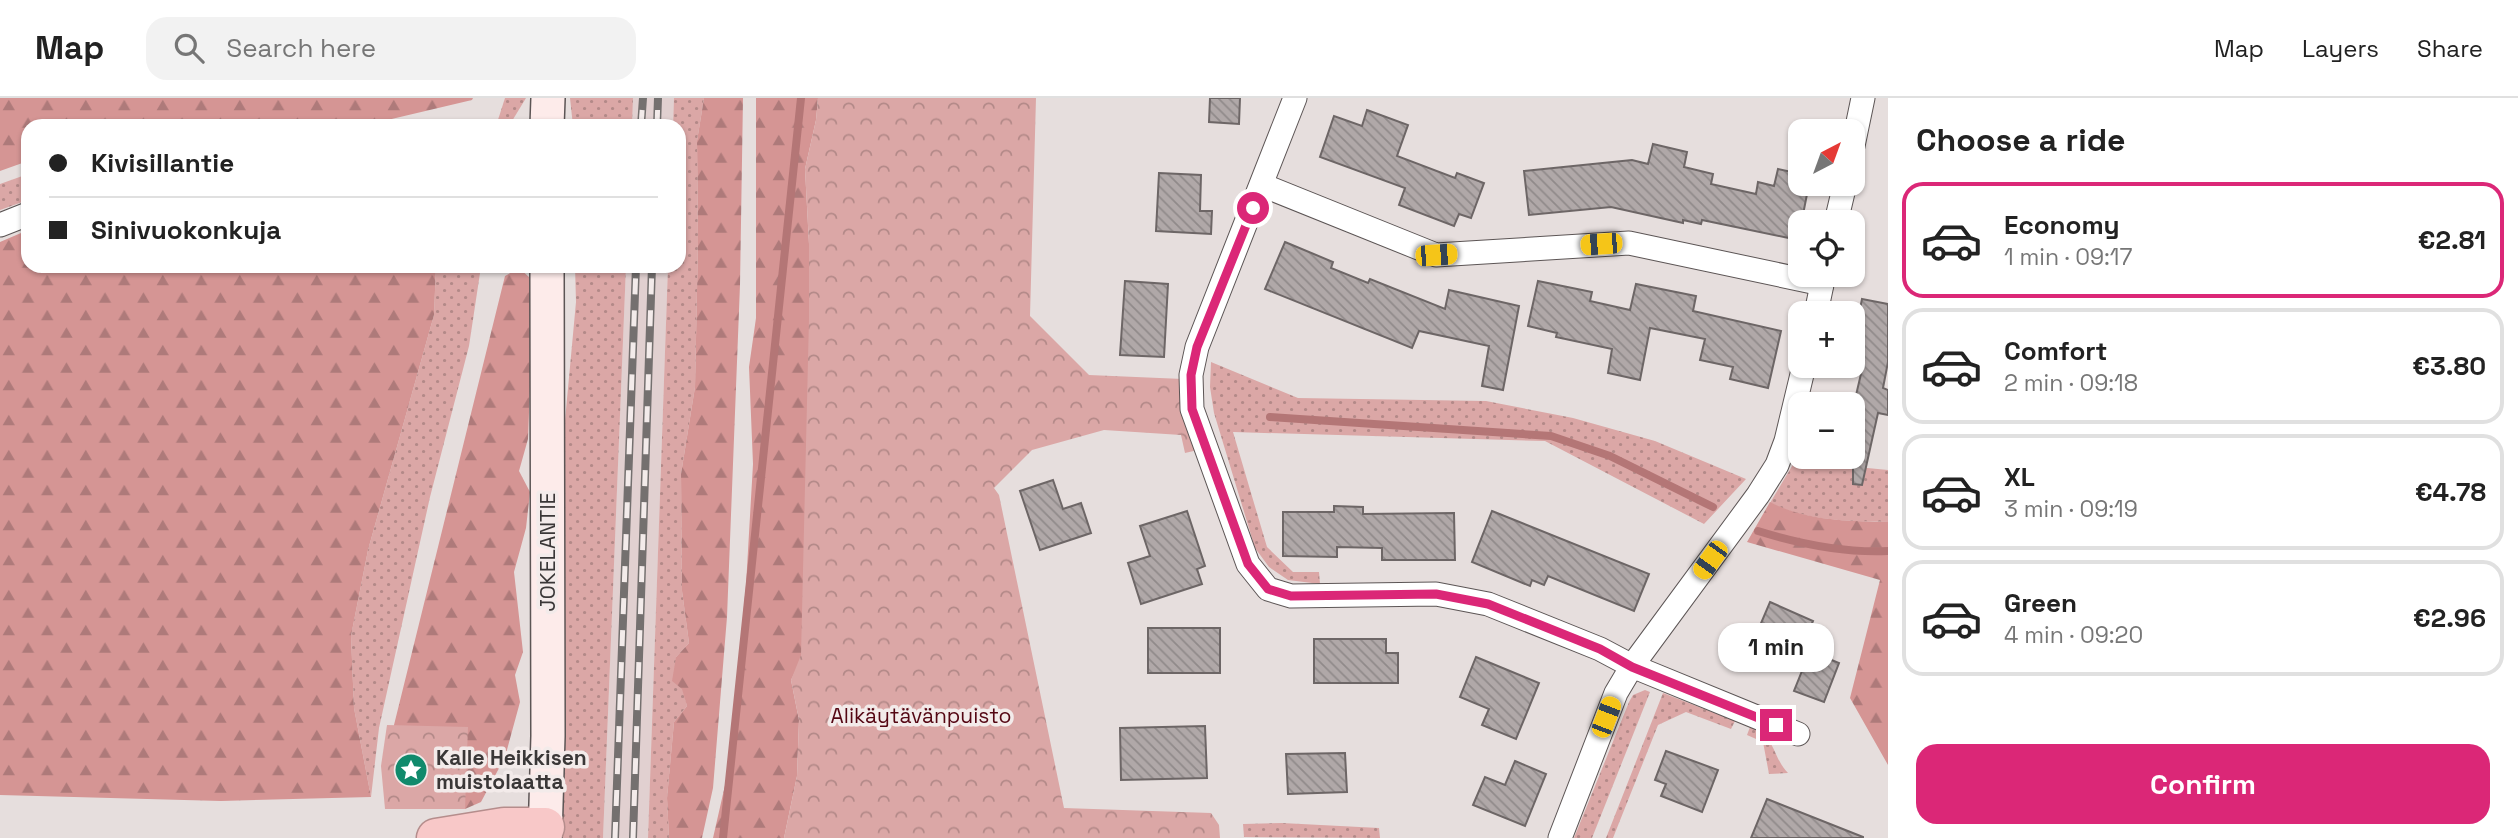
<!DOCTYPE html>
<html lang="en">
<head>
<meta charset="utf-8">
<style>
  body { margin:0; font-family:"Space Grotesk",sans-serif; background:#f2f2f2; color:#222; height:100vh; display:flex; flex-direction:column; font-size:26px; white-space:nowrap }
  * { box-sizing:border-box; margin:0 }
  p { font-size:23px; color:#767676 }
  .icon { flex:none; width:38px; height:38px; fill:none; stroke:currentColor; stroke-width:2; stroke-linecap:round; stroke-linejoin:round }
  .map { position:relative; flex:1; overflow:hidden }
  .sheet { display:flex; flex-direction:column; background:#fff; width:630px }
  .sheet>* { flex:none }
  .banner { position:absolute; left:21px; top:21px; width:665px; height:154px; border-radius:21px; box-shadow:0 2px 5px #0004; display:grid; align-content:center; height:154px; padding:0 28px; background:#fff }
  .needle { width:46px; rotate:41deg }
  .fabs { position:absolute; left:1788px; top:21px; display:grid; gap:14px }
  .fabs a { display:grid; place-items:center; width:77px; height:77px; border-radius:14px; background:#fff; box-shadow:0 2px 5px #0004; font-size:35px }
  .end { position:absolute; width:32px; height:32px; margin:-16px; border:9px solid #db2777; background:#fff; box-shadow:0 0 0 4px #fff }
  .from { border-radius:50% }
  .bubble { position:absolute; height:49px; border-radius:21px; background:#fff; box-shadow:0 2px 5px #0004; font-size:23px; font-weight:700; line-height:49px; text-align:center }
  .car { position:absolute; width:21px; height:42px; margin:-21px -10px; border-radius:9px; box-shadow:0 0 5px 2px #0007; background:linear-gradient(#f5c518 24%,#345 0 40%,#f5c518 0 76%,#345 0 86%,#f5c518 0) }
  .banner b { display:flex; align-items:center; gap:24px; height:66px; font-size:26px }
  .banner b+b { border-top:2px solid #e0e0e0 }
  .banner i { width:18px; height:18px; background:#222 }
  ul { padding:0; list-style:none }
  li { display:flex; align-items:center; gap:21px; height:116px; margin:0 14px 10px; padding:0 14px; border:4px solid #e0e0e0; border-radius:21px }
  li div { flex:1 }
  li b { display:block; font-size:26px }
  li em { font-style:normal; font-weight:700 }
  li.on { border-color:#db2777 }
  li>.icon { width:63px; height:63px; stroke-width:1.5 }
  h2 { padding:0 28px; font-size:32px; line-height:84px }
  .action { display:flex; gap:14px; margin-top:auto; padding:14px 28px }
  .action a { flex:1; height:80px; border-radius:21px; background:#db2777; color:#fff; font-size:28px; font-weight:700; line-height:80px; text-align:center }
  header { display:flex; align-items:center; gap:42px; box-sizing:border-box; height:98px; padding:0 35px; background:#fff; border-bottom:2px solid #e0e0e0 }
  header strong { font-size:33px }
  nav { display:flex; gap:38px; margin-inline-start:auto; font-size:24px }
  .search { width:490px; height:63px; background:#f2f2f2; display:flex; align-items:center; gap:18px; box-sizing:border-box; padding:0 24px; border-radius:21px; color:#767676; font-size:26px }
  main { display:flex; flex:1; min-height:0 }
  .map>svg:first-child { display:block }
  .built { fill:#e1d0d0 }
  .grass { fill:url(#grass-dots) }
  .forest { fill:url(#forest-firs) }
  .park { fill:url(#park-crowns) }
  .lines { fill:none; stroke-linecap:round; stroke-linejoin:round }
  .stream { stroke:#b47676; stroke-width:8 }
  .building { fill:url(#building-back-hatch); stroke:#6d6666; stroke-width:2 }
  .minor-casing { stroke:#5c5555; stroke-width:25 }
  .secondary-casing { stroke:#5c5555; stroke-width:36 }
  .trunk-casing { stroke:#b58d8c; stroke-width:41 }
  .minor { stroke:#fff; stroke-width:23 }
  .secondary { stroke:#fdebea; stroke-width:33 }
  .trunk { stroke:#f8c8c8; stroke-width:38 }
  .rail-casing { stroke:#74706f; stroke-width:8 }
  .rail { stroke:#f3ebea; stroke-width:5; stroke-dasharray:16; stroke-linecap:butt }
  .route { stroke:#db2777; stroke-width:9 }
  .labels { text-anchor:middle; stroke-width:7; stroke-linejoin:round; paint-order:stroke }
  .street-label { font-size:21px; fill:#3a3737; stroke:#f3ebea }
  .park-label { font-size:21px; fill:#540613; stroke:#f3ebea }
  .poi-label { font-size:21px; font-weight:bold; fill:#3a3737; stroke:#f3ebea; text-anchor:start }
</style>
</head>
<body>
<header>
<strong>Map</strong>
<div class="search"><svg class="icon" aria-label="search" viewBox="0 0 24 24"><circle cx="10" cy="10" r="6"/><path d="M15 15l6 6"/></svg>Search here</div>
<nav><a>Map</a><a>Layers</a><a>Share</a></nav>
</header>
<main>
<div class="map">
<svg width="1888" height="740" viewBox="0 0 1888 740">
  <defs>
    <pattern id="grass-dots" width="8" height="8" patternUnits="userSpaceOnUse" patternTransform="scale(1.75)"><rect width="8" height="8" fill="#dba7a6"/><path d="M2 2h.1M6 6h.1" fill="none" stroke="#b38988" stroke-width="1.8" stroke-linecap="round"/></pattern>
    <pattern id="forest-firs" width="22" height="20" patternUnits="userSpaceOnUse" patternTransform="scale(1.75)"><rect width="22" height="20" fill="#d59594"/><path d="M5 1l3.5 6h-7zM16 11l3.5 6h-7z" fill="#ae7a7a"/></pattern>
    <pattern id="park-crowns" width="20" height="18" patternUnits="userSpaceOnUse" patternTransform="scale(1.75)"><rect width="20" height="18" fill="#dba7a6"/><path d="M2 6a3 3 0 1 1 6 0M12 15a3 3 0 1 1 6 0" fill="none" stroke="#b38988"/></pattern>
    <pattern id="building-back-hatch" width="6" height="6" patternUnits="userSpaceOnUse" patternTransform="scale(1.75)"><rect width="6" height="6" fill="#b0a8a8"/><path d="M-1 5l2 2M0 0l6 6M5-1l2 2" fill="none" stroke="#908a8a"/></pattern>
  </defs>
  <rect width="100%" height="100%" fill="#e6dedd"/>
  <g class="built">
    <path d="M633 0H674L673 28H632Z"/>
    <path d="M626 168H668L648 740H603Z"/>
  </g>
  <g class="grass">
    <path d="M505 0H526L509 28H496Z"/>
    <path d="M570 0H633L632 28H573Z"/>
    <path d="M674 0H704L697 43 698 144 695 289 681 376 682 493 689 545 676 559 687 608 674 624 667 700 669 740H648L668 168H679V28H673Z"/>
    <path d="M28 76V102L0 112V86Z"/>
    <path d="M436 168H479L480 175 469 248 430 399 379 630 371 699 354 610 351 538 368 452 434 217Z"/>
    <path d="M575 168H626L603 740H560L563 344 576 204Z"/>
    <path d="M1211 264 1298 300 1486 303 1573 320 1655 343 1746 381 1704 426 1545 343 1233 334 1267 449 1293 474H1319L1320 486 1288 482 1269 469 1255 450 1214 315 1210 289Z"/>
    <path d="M1795 363 1888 372V424C1849 423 1806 423 1770 405Z"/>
    <path d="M1645 592 1650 594 1592 740H1574L1629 604 1633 597Z"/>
    <path d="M1663 595 1735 623 1731 631 1686 614 1658 627 1613 740H1606Z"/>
    <path d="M1750 629C1777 639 1771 657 1788 675L1769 676 1763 644 1747 637Z"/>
    <path d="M1282 725 1379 730 1380 740 1244 739 1243 726Z"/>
  </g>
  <g class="forest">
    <path d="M0 0H473L472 2 362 28H28V63L0 73Z"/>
    <path d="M704 0H743L740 187 727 519 713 690 702 740H669L667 700 674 624 687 608 682 591 672 583 676 559 689 545 682 493 681 376 695 289 698 144 697 43Z"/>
    <path d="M756 0H818L816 22 805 71 809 146 900 372 791 582 799 622 797 678 784 740H713L728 674 746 487 753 366 749 269 756 220Z"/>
    <path d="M28 132V168H436L434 217 368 452 351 538 354 610 371 699 221 703 0 697V144Z"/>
    <path d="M519 170 529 179 532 234 528 341 519 373 530 394 526 430 514 474 523 554 515 577 520 604 505 659 481 704 465 711H385L394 627 505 178Z"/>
    <path d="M1770 404C1806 423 1849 423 1888 424V667L1850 600 1880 482 1747 444Z"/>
  </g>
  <g class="park">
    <path d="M818 0H1036L1030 218 1089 277 1183 281 1198 352 1185 355 1181 337 1104 332 1032 352 994 390 999 397 1064 710 1211 715 1219 727 1220 740H784L797 678 799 622 791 582 801 557 809 221V146L805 71 816 22Z"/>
    <path d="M387 627 468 629 465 711H385L381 668Z"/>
  </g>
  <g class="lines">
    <g class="stream">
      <path d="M1270 319 1551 338 1610 358 1713 409"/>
      <path d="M1758 433C1800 446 1844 455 1888 453"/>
      <path d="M723 740 801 0"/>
    </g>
  </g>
  <g class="building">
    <path d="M1210 0H1240L1239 26 1209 24Z"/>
    <path d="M1367 12 1408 27 1397 58 1455 80 1457 75 1484 85 1471 120 1459 116 1454 128 1399 107 1405 90 1320 59 1334 18 1362 28Z"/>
    <path d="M1653 46 1687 54 1684 69 1713 76 1711 86 1756 96 1758 84 1774 88 1778 71 1801 76V86H1809L1798 142 1702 122 1701 126 1683 122V125L1611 109 1529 117 1524 73 1632 62 1648 66Z"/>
    <path d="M1159 75 1201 77 1200 113H1212L1211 136 1156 133Z"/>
    <path d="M1285 144 1333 164 1331 170 1368 185 1370 181 1445 211 1449 192 1519 208 1503 292 1482 288 1489 248 1419 233 1412 250 1265 191Z"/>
    <path d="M1125 183 1168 186 1164 259 1120 257Z"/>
    <path d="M1538 183 1592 194 1590 203 1630 212 1636 186 1696 198 1693 213 1781 233 1768 290 1730 281 1733 269 1700 262 1705 241 1650 230 1640 282 1608 275 1612 251 1556 239 1557 235 1528 228Z"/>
    <path d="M1862 201 1888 206V264L1883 290 1888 292V317L1878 315 1862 387 1853 386V310L1864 263 1853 261V247Z"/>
    <path d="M1053 382 1063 411 1081 405 1091 435 1040 452 1020 393Z"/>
    <path d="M1334 408 1363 409V416L1454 415 1455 462H1382V450L1337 449V459L1283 458V414H1334Z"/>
    <path d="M1187 413 1205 468 1197 471 1202 486 1141 506 1128 465 1150 458 1140 428Z"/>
    <path d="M1492 413 1649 476 1634 513 1548 478 1544 487 1532 482 1530 488 1472 464Z"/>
    <path d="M1770 504 1813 523 1799 556 1756 537Z"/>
    <rect x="1148" y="530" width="72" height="45"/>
    <path d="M1314 541H1386V555H1398V585H1314Z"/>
    <path d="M1810 553 1839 565 1824 604 1794 593Z"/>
    <path d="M1476 559 1539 585 1516 641 1482 627 1489 611 1460 599Z"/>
    <path d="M1205 628 1207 680 1121 682 1120 630Z"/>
    <path d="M1666 653 1718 672 1702 714 1661 698 1666 686 1655 682Z"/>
    <path d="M1345 655 1347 694 1288 696 1286 656Z"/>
    <path d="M1515 663 1546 676 1525 728 1473 707 1485 679 1505 687Z"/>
    <path d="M1767 701 1863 739V740H1751Z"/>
  </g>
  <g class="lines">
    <defs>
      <g id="minor">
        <path d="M1295 0 1197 249 1191 277 1192 311 1248 466 1268 491 1291 498 1436 496 1488 506 1600 551 1632 568 1798 636"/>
        <path d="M1853 48 1863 0"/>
        <path d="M1262 87 1436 157 1629 145 1822 186"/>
        <path d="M1836 124 1845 86"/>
        <path d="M0 127 28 116"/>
        <path d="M1816 215 1824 177"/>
        <path d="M1560 740 1616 595 1632 568 1758 397 1777 367 1786 343 1804 268"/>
      </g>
      <g id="secondary">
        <path d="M547 28 548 0"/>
        <path d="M545 740 548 638 547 168"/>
      </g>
      <path id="trunk" d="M436 740 504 729H545"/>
    </defs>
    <use href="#minor" class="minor-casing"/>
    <use href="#secondary" class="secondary-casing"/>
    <use href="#trunk" class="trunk-casing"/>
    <use href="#minor" class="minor"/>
    <use href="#secondary" class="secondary"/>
    <use href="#trunk" class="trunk"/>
    <defs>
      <g id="rail">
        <path d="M641 28 643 0"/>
        <path d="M657 28 658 0"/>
        <path d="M615 740 636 168"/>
        <path d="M633 740 652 168"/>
      </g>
    </defs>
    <use href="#rail" class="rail-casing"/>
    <use href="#rail" class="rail"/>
  </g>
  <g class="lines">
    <path class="route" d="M1253 110 1197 249 1191 277 1192 311 1248 466 1268 491 1291 498 1436 496 1488 506 1600 551 1632 569 1776 627"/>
  </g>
  <defs>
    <symbol id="sight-disc" viewBox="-11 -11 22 22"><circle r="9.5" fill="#118a6c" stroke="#f3ebea"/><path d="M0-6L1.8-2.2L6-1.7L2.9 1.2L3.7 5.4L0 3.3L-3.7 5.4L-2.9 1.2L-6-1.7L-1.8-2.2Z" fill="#fff"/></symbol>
  </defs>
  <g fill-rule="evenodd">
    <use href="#sight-disc" x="392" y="653" width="38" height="38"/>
  </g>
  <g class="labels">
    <g class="street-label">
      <text transform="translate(548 454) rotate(-90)" y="7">JOKELANTIE</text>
    </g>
    <g class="park-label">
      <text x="921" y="625">Alikäytävänpuisto</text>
    </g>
    <g class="poi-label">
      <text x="436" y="667">Kalle Heikkisen<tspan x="436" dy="24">muistolaatta</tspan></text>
    </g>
  </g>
</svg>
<div class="fabs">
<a><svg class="needle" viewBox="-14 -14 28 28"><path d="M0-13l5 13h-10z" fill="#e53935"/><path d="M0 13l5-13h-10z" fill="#767676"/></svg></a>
<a><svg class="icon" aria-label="locate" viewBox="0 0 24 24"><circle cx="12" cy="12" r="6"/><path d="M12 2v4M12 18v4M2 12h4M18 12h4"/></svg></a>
<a>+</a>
<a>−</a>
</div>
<i class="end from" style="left:1253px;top:110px"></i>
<i class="end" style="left:1776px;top:627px"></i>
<div class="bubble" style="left:1718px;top:525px;width:116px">1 min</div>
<i class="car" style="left:1601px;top:146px;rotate:266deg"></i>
<i class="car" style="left:1436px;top:157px;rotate:86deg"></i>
<i class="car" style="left:1710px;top:462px;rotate:216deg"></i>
<i class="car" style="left:1606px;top:619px;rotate:21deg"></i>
<div class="banner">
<b><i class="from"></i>Kivisillantie</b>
<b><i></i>Sinivuokonkuja</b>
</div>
</div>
<section class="sheet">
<h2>Choose a ride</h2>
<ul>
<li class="on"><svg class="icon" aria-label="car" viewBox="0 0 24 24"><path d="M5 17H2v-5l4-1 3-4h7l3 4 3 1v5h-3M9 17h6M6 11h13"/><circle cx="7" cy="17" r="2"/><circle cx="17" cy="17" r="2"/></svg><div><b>Economy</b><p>1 min · 09:17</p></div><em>€2.81</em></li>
<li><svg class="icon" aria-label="car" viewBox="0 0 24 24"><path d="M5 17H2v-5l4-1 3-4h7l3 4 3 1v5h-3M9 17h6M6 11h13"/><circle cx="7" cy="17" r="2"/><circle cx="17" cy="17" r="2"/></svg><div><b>Comfort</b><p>2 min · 09:18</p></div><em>€3.80</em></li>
<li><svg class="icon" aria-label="car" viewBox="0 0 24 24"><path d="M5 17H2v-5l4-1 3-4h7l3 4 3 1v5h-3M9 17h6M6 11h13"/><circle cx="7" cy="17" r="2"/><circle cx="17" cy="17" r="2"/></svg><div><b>XL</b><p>3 min · 09:19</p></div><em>€4.78</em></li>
<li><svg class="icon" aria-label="car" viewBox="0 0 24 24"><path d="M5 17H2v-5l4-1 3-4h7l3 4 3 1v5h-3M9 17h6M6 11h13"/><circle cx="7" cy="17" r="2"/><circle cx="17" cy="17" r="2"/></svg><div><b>Green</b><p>4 min · 09:20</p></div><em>€2.96</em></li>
</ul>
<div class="action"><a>Confirm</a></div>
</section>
</main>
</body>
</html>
